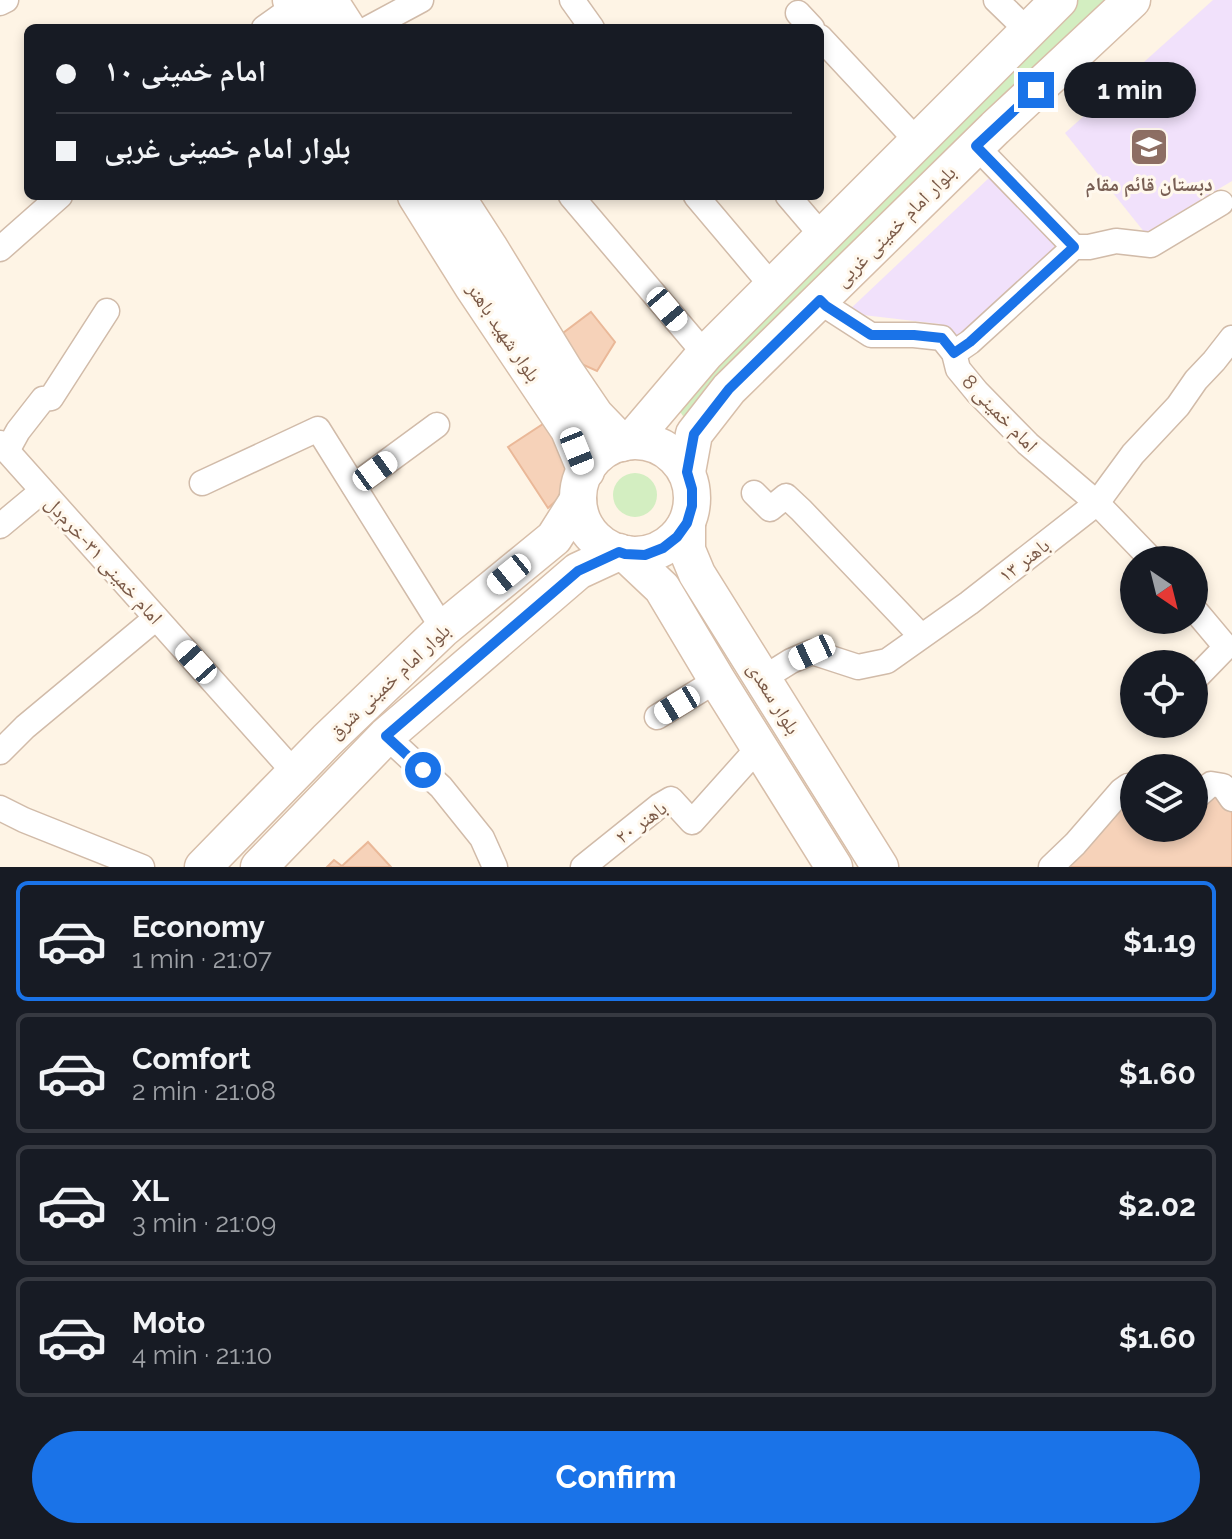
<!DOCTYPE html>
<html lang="en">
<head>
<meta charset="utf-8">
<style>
  body { margin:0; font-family:Raleway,"Noto Naskh Arabic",sans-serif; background:#242831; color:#f1f3f6; height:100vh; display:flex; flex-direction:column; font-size:30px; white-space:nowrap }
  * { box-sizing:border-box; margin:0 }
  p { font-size:26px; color:#9ea1a6 }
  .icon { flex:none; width:44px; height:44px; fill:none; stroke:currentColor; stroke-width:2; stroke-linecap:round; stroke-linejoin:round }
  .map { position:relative; height:867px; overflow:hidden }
  .side { display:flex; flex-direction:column; background:#171b24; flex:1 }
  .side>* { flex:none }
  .banner { position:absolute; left:24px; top:24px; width:800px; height:176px; border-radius:12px; box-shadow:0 4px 12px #0003; display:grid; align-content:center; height:176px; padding:0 32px; background:#171b24 }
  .needle { width:52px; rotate:145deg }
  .fabs { position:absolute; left:1120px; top:546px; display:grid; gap:16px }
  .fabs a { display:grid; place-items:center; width:88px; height:88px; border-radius:50%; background:#171b24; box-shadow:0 4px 12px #0003; font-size:40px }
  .end { position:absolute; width:36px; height:36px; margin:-18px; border:10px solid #1a73e8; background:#fff; box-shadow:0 0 0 4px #fff }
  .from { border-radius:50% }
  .bubble { position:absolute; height:56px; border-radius:28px; background:#171b24; box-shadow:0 4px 12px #0003; font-size:26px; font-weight:700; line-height:56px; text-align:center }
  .car { position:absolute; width:24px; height:48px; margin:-24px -12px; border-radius:10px; box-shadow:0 0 6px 2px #0007; background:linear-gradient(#fff 24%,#345 0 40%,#fff 0 76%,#345 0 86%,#fff 0) }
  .banner b { display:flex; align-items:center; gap:28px; height:76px; font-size:30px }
  .banner b+b { border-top:2px solid #363941 }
  .banner i { width:20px; height:20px; background:#f1f3f6 }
  ul { padding:14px 0 0; list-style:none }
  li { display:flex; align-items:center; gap:24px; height:120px; margin:0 16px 12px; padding:0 16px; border:4px solid #363941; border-radius:12px }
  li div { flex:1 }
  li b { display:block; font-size:30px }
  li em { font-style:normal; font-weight:700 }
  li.selected { border-color:#1a73e8 }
  li>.icon { width:72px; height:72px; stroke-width:1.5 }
  .primary-button { display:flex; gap:16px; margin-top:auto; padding:16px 32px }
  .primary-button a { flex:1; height:92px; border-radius:48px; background:#1a73e8; color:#fff; font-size:32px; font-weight:700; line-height:92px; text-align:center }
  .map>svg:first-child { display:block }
  .education { fill:#f1e1fb }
  .green { fill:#d3eec1 }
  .building { fill:#f6d2b9; stroke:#eab898; stroke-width:2 }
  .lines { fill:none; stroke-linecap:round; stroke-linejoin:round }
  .street-casing { stroke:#d1bba9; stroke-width:27 }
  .secondary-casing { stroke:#d7bea9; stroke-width:39 }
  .street { stroke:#fff; stroke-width:24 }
  .secondary { stroke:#fff; stroke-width:36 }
  .route { stroke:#1a73e8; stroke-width:10 }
  .labels { text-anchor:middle; stroke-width:6; stroke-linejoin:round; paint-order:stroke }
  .education-label { font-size:20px; font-weight:bold; fill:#785e54; stroke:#fff8ed }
  .street-label { font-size:20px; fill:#7a5947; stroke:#fff8ed }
</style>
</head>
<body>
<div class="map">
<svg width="1232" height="867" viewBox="0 0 1232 867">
  <rect width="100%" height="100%" fill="#fef4e5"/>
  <g class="education">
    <path d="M1213 0H1232V181L1145 233 1065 133Z"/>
    <path d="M991 176 1061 249 958 340 940 324 846 313Z"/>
  </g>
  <g class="green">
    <path d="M1078 0H1110L686 420 675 405 978 98Z"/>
    <circle cx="635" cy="495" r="22"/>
  </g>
  <g class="building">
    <path d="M591 312 615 342 597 371 577 362 559 336Z"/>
    <path d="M552 418 566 460 564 482 558 499 548 508 508 447Z"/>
    <path d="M1129 797 1134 801V828H1194V805L1205 797H1225L1232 807V867H1058Z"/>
    <path d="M368 842 391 867H327L334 860 342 866Z"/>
  </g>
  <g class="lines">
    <defs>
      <g id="street">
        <path d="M572 0 592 28"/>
        <path d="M996 0 1029 32"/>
        <path d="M0 3 6 0"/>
        <path d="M798 13 812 28"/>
        <path d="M264 28 295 6"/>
        <path d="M369 28 421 0"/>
        <path d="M820 37 918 142"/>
        <path d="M976 146 1074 247"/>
        <path d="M571 196 705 354"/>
        <path d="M696 196 772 286"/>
        <path d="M788 196 823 237"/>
        <path d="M0 249 60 196"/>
        <path d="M820 300 826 306 871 335H914L942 338 954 353 958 369 977 392 1028 444 1097 503 1152 560"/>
        <path d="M954 353 970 342 1074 247H1089L1116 241 1151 245 1221 203"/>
        <path d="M0 443 294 772"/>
        <path d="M7 451 18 431 43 399 51 398 107 311"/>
        <path d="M202 483 318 429 443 629"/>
        <path d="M354 486 437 425"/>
        <path d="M754 493 770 509 786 496 801 510 921 636"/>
        <path d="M0 526 42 491"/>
        <path d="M1194 609 1226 647 1194 680"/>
        <path d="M762 679 791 661 812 652 858 667 887 661 969 603 1097 503 1133 454 1178 406 1196 380 1214 361 1232 338"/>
        <path d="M657 717 717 680"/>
        <path d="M386 736 441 787 482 838 495 867"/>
        <path d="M0 752 25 727 156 618"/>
        <path d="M1194 799 1211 784 1223 786 1232 799"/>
        <path d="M0 808 24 820 142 867"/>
        <path d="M583 867 659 806 671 799 692 822 759 747"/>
        <path d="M1051 867 1075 844 1121 791 1128 786 1134 790"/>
      </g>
      <g id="secondary">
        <path d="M291 0 309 28"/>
        <path d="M329 0 347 28"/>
        <path d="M416 196 473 287 569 430 586 471"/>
        <path d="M456 196 489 247 565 371 595 415 622 443"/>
        <path d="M631 441 705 354 1059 0"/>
        <circle cx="635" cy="498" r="57"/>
        <path d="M687 472 694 434 729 389 995 128 1132 0"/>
        <path d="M687 523V550L697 574 880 867"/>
        <path d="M626 554 662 588 717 680 834 867"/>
        <path d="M203 867 327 740 443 629 554 538 578 500"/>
        <path d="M259 867 386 736 578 571 619 552"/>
      </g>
    </defs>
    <use href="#street" class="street-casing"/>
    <use href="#secondary" class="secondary-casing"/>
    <use href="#street" class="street"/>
    <use href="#secondary" class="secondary"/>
  </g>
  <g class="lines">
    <path class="route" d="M423 770 386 736 578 571 619 552 625 554 645 555 663 548 677 537 687 523 692 506V489L687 472 694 434 729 389 820 300 826 306 871 335H914L942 338 954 353 970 342 1074 247 976 146 1036 90"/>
  </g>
  <defs>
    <symbol id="school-square" viewBox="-11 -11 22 22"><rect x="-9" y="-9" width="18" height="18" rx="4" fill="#8d6e63" stroke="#fff8ed"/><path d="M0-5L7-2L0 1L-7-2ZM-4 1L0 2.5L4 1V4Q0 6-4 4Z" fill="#fff"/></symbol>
  </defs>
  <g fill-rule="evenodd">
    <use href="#school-square" x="1127" y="125" width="44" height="44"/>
  </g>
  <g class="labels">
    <g class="education-label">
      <text x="1149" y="191">دبستان قائم مقام</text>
    </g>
    <g class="street-label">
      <text transform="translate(895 226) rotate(-45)" y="7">بلوار امام خمینی غربی</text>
      <text transform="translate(504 332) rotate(56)" y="7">بلوار شهید باهنر</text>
      <text transform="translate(1000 413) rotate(46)" y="7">امام خمینی 8</text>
      <text transform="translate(104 560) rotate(48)" y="7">امام خمینی ۳۱-خرم‌دل</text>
      <text transform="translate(1024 560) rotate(-38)" y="7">باهنر ۱۳</text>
      <text transform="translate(389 681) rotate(-43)" y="7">بلوار امام خمینی شرق</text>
      <text transform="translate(774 698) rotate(58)" y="7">بلوار سعدی</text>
      <text transform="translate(641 822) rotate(-36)" y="7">باهنر ۲۰</text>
    </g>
  </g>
</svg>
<div class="fabs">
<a><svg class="needle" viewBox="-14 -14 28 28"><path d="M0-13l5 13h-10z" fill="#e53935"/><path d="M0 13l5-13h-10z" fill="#9ea1a6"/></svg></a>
<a><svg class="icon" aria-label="locate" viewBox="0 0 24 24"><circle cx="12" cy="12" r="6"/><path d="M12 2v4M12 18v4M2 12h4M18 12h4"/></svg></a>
<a><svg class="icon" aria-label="layers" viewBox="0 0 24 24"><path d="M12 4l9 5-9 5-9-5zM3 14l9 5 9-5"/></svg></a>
</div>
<i class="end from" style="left:423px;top:770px"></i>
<i class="end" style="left:1036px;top:90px"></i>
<div class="bubble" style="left:1064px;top:62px;width:132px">1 min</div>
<i class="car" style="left:667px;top:309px;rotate:140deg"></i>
<i class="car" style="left:577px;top:451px;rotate:158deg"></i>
<i class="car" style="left:375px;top:471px;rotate:54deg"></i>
<i class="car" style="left:509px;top:574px;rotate:231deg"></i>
<i class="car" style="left:812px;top:652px;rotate:245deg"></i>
<i class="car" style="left:196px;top:662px;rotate:318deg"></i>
<i class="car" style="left:677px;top:705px;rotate:239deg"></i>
<div class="banner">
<b><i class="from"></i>امام خمینی ۱۰</b>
<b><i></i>بلوار امام خمینی غربی</b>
</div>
</div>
<section class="side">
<ul>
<li class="selected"><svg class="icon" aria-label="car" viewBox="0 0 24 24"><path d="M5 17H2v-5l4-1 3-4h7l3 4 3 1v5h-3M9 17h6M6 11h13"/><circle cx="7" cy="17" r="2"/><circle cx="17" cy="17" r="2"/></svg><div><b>Economy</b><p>1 min · 21:07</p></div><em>$1.19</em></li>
<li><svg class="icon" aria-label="car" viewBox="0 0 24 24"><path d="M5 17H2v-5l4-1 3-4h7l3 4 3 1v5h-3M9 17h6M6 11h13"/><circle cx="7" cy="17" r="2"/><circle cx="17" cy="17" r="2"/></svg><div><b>Comfort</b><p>2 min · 21:08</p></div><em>$1.60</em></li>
<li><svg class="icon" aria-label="car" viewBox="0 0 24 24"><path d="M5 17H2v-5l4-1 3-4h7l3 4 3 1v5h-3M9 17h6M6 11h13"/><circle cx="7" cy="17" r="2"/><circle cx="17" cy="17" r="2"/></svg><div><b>XL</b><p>3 min · 21:09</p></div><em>$2.02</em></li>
<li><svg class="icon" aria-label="car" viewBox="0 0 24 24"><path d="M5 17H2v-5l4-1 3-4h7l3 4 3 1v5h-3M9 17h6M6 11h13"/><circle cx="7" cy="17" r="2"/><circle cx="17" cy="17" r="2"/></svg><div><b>Moto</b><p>4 min · 21:10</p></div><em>$1.60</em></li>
</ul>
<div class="primary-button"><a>Confirm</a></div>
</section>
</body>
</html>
